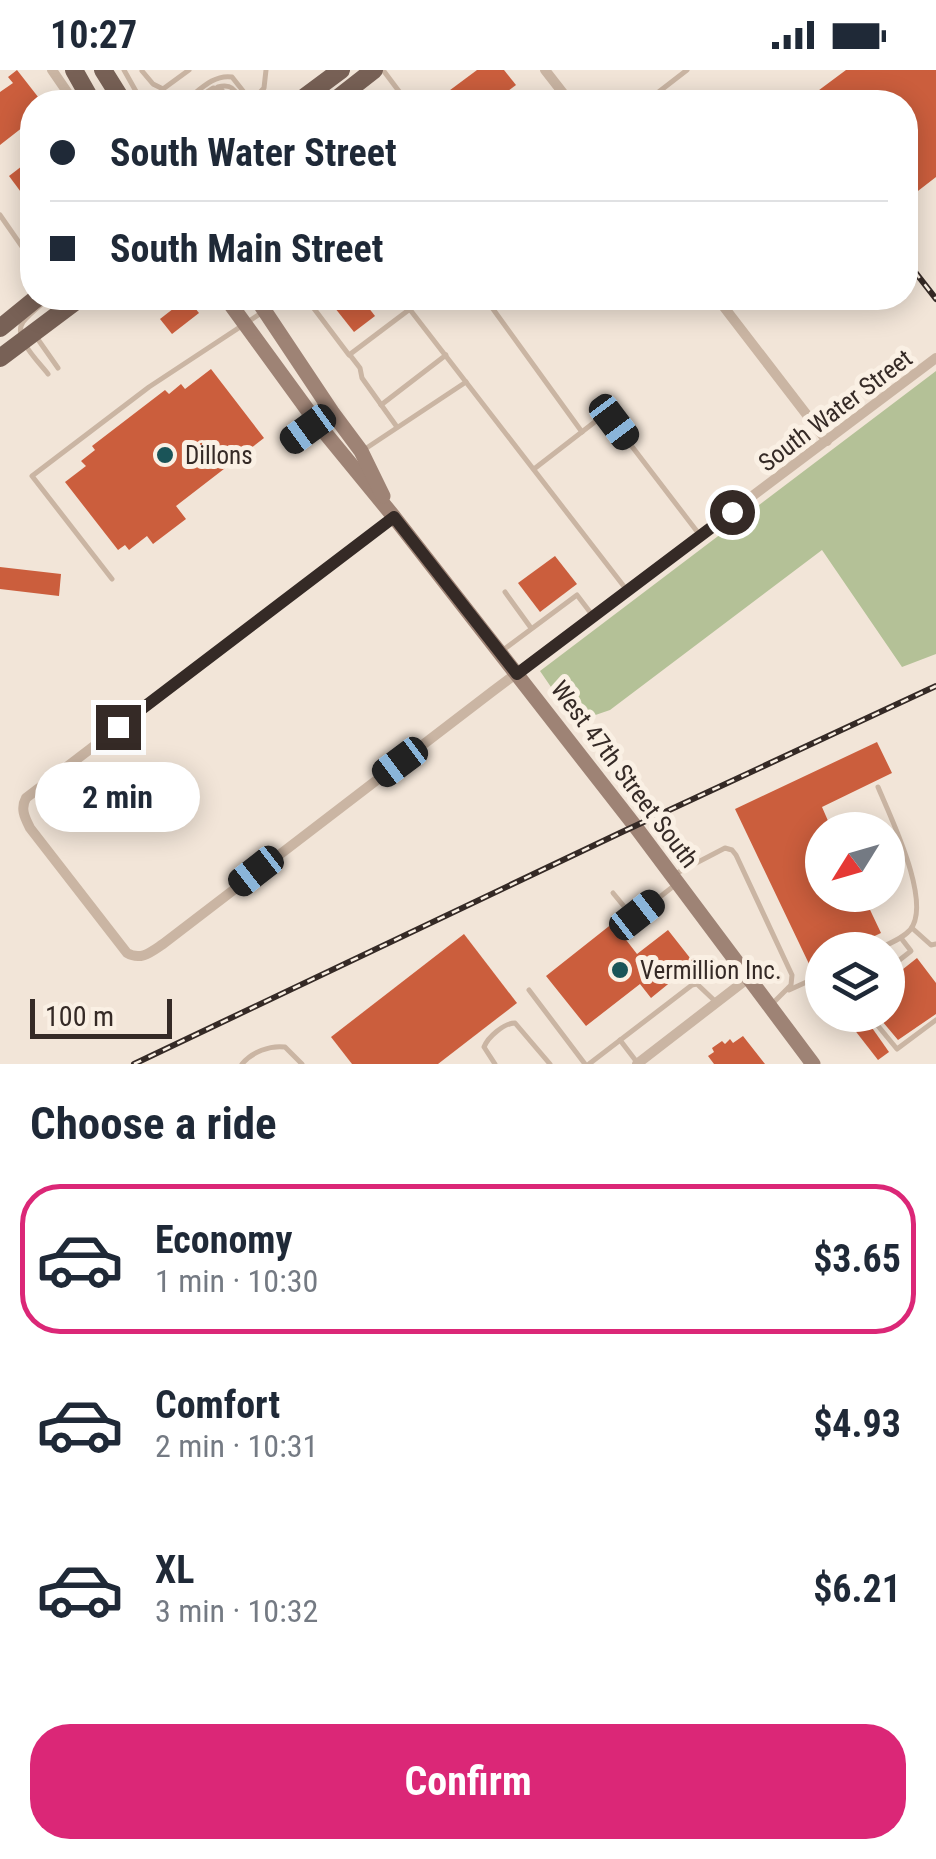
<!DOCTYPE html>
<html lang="en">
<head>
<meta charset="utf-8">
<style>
  body { margin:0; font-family:"Roboto Condensed",sans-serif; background:#f6f6f7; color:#1f2937; height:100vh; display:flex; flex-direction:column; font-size:38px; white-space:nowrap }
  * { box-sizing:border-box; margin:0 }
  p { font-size:32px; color:#747a83 }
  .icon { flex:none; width:55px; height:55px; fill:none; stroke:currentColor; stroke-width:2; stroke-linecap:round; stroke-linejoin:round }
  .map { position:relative; height:994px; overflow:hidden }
  .side { display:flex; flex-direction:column; background:#fff; flex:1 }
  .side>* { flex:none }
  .top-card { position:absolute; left:20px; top:20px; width:898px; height:220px; border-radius:40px; box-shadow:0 5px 25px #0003; display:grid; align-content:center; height:220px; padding:0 30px; background:#fff }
  .needle { width:65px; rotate:233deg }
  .buttons { position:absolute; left:805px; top:742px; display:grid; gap:20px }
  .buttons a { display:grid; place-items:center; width:100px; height:100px; border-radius:50%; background:#fff; box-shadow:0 5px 25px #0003; font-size:50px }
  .scale { position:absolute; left:30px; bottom:25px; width:142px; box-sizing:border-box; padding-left:10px; border:5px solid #352a26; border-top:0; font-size:28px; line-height:35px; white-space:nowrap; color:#352a26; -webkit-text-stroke:8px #faf0e4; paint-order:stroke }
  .end { position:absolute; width:45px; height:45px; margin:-22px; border:12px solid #352a26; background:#fff; box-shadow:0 0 0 5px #fff }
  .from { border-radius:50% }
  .bubble { position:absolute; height:70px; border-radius:35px; background:#fff; box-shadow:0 5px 25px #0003; font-size:32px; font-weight:700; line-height:70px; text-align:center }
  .car { position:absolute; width:30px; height:60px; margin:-30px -15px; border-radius:12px; box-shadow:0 0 8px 2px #0007; background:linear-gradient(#222 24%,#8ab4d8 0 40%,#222 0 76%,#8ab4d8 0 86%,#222 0) }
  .top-card b { display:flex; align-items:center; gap:35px; height:95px; font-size:38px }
  .top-card b+b { border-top:2px solid #e0e1e3 }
  .top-card i { width:25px; height:25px; background:#1f2937 }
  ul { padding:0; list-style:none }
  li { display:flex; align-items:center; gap:30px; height:150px; margin:0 20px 15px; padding:0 10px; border:5px solid transparent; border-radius:40px }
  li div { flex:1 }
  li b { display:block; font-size:38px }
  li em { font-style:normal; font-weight:700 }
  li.selected { border-color:#db2777 }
  li>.icon { width:90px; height:90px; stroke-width:1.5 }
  h2 { padding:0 30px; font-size:45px; line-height:120px }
  .cta { display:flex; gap:20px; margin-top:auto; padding:20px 30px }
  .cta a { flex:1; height:115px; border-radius:40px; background:#db2777; color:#fff; font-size:40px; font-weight:700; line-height:115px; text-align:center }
  .status { display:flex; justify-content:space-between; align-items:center; height:70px; padding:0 50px; background:#fff; direction:ltr }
  .status svg { height:28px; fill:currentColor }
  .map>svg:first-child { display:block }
  .green { fill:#b4c197 }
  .building { fill:#cb5e3d }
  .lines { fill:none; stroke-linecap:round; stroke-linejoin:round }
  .lane { stroke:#cab5a3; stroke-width:5 }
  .street { stroke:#cab5a3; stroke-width:10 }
  .secondary { stroke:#9e8375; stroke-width:15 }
  .primary { stroke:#786156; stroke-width:18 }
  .rail-casing { stroke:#352a26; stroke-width:6 }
  .rail { stroke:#faf0e4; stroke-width:2.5; stroke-dasharray:8; stroke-linecap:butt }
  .route { stroke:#352a26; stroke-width:12 }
  .poi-dot { fill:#1a5458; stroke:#faf0e4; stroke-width:4 }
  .labels { text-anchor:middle; stroke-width:10; stroke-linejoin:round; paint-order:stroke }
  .street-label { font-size:25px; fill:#352a26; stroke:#faf0e4 }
  .poi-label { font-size:25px; fill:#352a26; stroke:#faf0e4; text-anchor:start }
</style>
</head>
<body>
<div class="status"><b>10:27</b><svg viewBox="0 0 49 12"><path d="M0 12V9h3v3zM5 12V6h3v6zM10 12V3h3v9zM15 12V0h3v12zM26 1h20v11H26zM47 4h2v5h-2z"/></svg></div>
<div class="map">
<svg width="936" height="994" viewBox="0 0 936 994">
  <rect width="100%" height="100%" fill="#f2e5d8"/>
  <path class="green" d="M936 301V584L902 597 822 480 610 640 575 652 540 601Z"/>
  <g class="building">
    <path d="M17 0 42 32H32V50L0 75V22L13 13 8 7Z"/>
    <path d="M477 0H504L516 15 493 32H434Z"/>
    <path d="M846 0H936V107L905 131V32H803Z"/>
    <path d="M26 93 32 102V137L9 106Z"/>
    <path d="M187 228 199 243 172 264 160 249Z"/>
    <path d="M327 228H361L375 246 354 262Z"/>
    <path d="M211 299 264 368 176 436 186 449 153 474 147 466 129 480 125 475 118 480 65 412 86 396 81 391 95 380 92 376 165 320 169 324 181 314 185 319Z"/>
    <path d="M555 486 577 514 540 542 518 513Z"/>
    <path d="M0 497 61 504 59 526 0 519Z"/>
    <path d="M877 672 892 703 822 737 832 760H822V825H863L881 863 845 880H822V890L810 896 735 739Z"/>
    <path d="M613 853 637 884 668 860 694 893 651 928 640 914 586 956 546 906Z"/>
    <path d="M464 864 517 933 438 994H352L331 967Z"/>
    <path d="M917 888 936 913V944L898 970 877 945H888V911Z"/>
    <path d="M843 945H863L889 982 878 990Z"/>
    <path d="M743 966 765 994H714L708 986 714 982 712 978 722 971 725 974 730 969 733 973Z"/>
  </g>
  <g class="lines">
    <g class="lane">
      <path d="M124 0 142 32"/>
      <path d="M383 0 407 32"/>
      <path d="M142 1 153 14 163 19 189 0"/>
      <path d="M218 17C228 14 234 17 238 26L236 32"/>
      <path d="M252 31 264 18 266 0"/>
      <path d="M184 32C199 21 213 4 232 7L251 31"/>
      <path d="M191 32 213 18 221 19 230 32"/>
      <path d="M518 32 529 24 535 32"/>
      <path d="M542 32 560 20"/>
      <path d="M662 32 656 24 687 0"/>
      <path d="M700 32 709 25"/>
      <path d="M0 145 32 191"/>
      <path d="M306 228 349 285 410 239"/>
      <path d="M401 228 626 519"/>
      <path d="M485 228 582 362"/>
      <path d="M37 268 58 298"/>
      <path d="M350 285 360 298 362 308 397 357"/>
      <path d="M48 304C39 292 12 267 23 252 30 243 41 235 49 228"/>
      <path d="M381 335 446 285"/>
      <path d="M290 373 316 354"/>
      <path d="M365 379 466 312"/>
      <path d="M534 399 596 351 605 347 614 353 699 464"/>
      <path d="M112 509 32 406 149 317 284 228"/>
      <path d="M505 522 531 558"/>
      <path d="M503 580 577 525 593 546"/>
      <path d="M677 803 725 778 732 780 736 785 792 905 791 915 771 935"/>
      <path d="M613 823 632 846 637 845 675 815"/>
      <path d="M912 858 931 875 936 874"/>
      <path d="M875 880C886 875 901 870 910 860 933 833 890 746 878 717"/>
      <path d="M888 899 911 881 901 868"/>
      <path d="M529 920 585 994"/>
      <path d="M789 920 822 905"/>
      <path d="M869 945 897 979 936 950"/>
      <path d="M620 970 636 991"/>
      <path d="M242 994C252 982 270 975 285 977L302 994"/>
      <path d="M495 994 484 977C488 967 504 953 515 953L550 994"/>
      <path d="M589 994 692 915 697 914 717 933"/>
    </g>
    <g class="street">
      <path d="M52 0 74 32"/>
      <path d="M545 0 570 32"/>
      <path d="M717 228 827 371"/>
      <path d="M394 447 26 728C20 739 25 748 30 758L127 883C141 891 151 882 163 874L493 621 936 288"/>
      <path d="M637 994 747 909"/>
    </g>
    <g class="secondary">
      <path d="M226 228 317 353 394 447 635 756 813 994"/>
      <path d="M256 228 332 342 361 381 383 426"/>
    </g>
    <g class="primary">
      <path d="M74 0 92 32"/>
      <path d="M103 0 123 32"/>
      <path d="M298 32 341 0"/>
      <path d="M333 32 374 0"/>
      <path d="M0 258 37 228"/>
      <path d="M0 288 80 228"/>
    </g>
    <defs>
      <g id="rail">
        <path d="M905 189 936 229"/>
        <path d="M134 994 622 762 936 616"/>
      </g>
    </defs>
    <use href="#rail" class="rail-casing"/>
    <use href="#rail" class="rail"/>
  </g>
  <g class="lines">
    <path class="route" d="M118 657 394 447 517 604 732 442"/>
  </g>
  <g class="poi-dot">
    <circle cx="165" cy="385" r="10"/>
    <circle cx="620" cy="900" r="10"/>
  </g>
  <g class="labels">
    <g class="street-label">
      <text transform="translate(835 340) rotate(-37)" y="9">South Water Street</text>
      <text transform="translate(625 704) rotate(53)" y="9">West 47th Street South</text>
    </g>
    <g class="poi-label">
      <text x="185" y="394">Dillons</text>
      <text x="640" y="909">Vermillion Inc.</text>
    </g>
  </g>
</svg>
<div class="buttons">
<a><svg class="needle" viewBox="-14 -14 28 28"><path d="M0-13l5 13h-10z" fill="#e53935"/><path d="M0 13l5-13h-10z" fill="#747a83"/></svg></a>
<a><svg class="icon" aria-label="layers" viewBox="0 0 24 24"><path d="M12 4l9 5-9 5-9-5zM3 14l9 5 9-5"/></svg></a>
</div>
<div class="scale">100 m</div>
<i class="end from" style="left:732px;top:442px"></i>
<i class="end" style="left:118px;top:657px"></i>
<div class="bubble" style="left:35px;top:692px;width:165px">2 min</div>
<i class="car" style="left:614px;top:352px;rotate:143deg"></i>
<i class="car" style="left:308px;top:359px;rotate:234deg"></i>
<i class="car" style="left:400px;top:692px;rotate:233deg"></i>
<i class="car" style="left:256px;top:801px;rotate:232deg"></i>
<i class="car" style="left:637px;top:845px;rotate:52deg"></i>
<div class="top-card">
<b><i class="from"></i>South Water Street</b>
<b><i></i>South Main Street</b>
</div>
</div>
<section class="side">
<h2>Choose a ride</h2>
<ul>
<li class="selected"><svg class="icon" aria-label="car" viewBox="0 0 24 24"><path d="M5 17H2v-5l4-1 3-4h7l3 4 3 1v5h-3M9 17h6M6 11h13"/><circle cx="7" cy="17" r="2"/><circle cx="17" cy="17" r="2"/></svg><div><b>Economy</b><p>1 min · 10:30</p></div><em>$3.65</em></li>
<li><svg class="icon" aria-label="car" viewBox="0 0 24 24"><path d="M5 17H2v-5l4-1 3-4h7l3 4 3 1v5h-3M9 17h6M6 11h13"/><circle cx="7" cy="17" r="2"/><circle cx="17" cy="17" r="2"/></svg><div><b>Comfort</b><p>2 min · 10:31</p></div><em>$4.93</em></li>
<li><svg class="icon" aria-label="car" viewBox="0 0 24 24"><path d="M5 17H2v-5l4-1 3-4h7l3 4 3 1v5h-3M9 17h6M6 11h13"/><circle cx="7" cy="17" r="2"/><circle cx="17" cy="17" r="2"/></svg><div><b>XL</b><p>3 min · 10:32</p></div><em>$6.21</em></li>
</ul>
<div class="cta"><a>Confirm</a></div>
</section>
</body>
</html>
